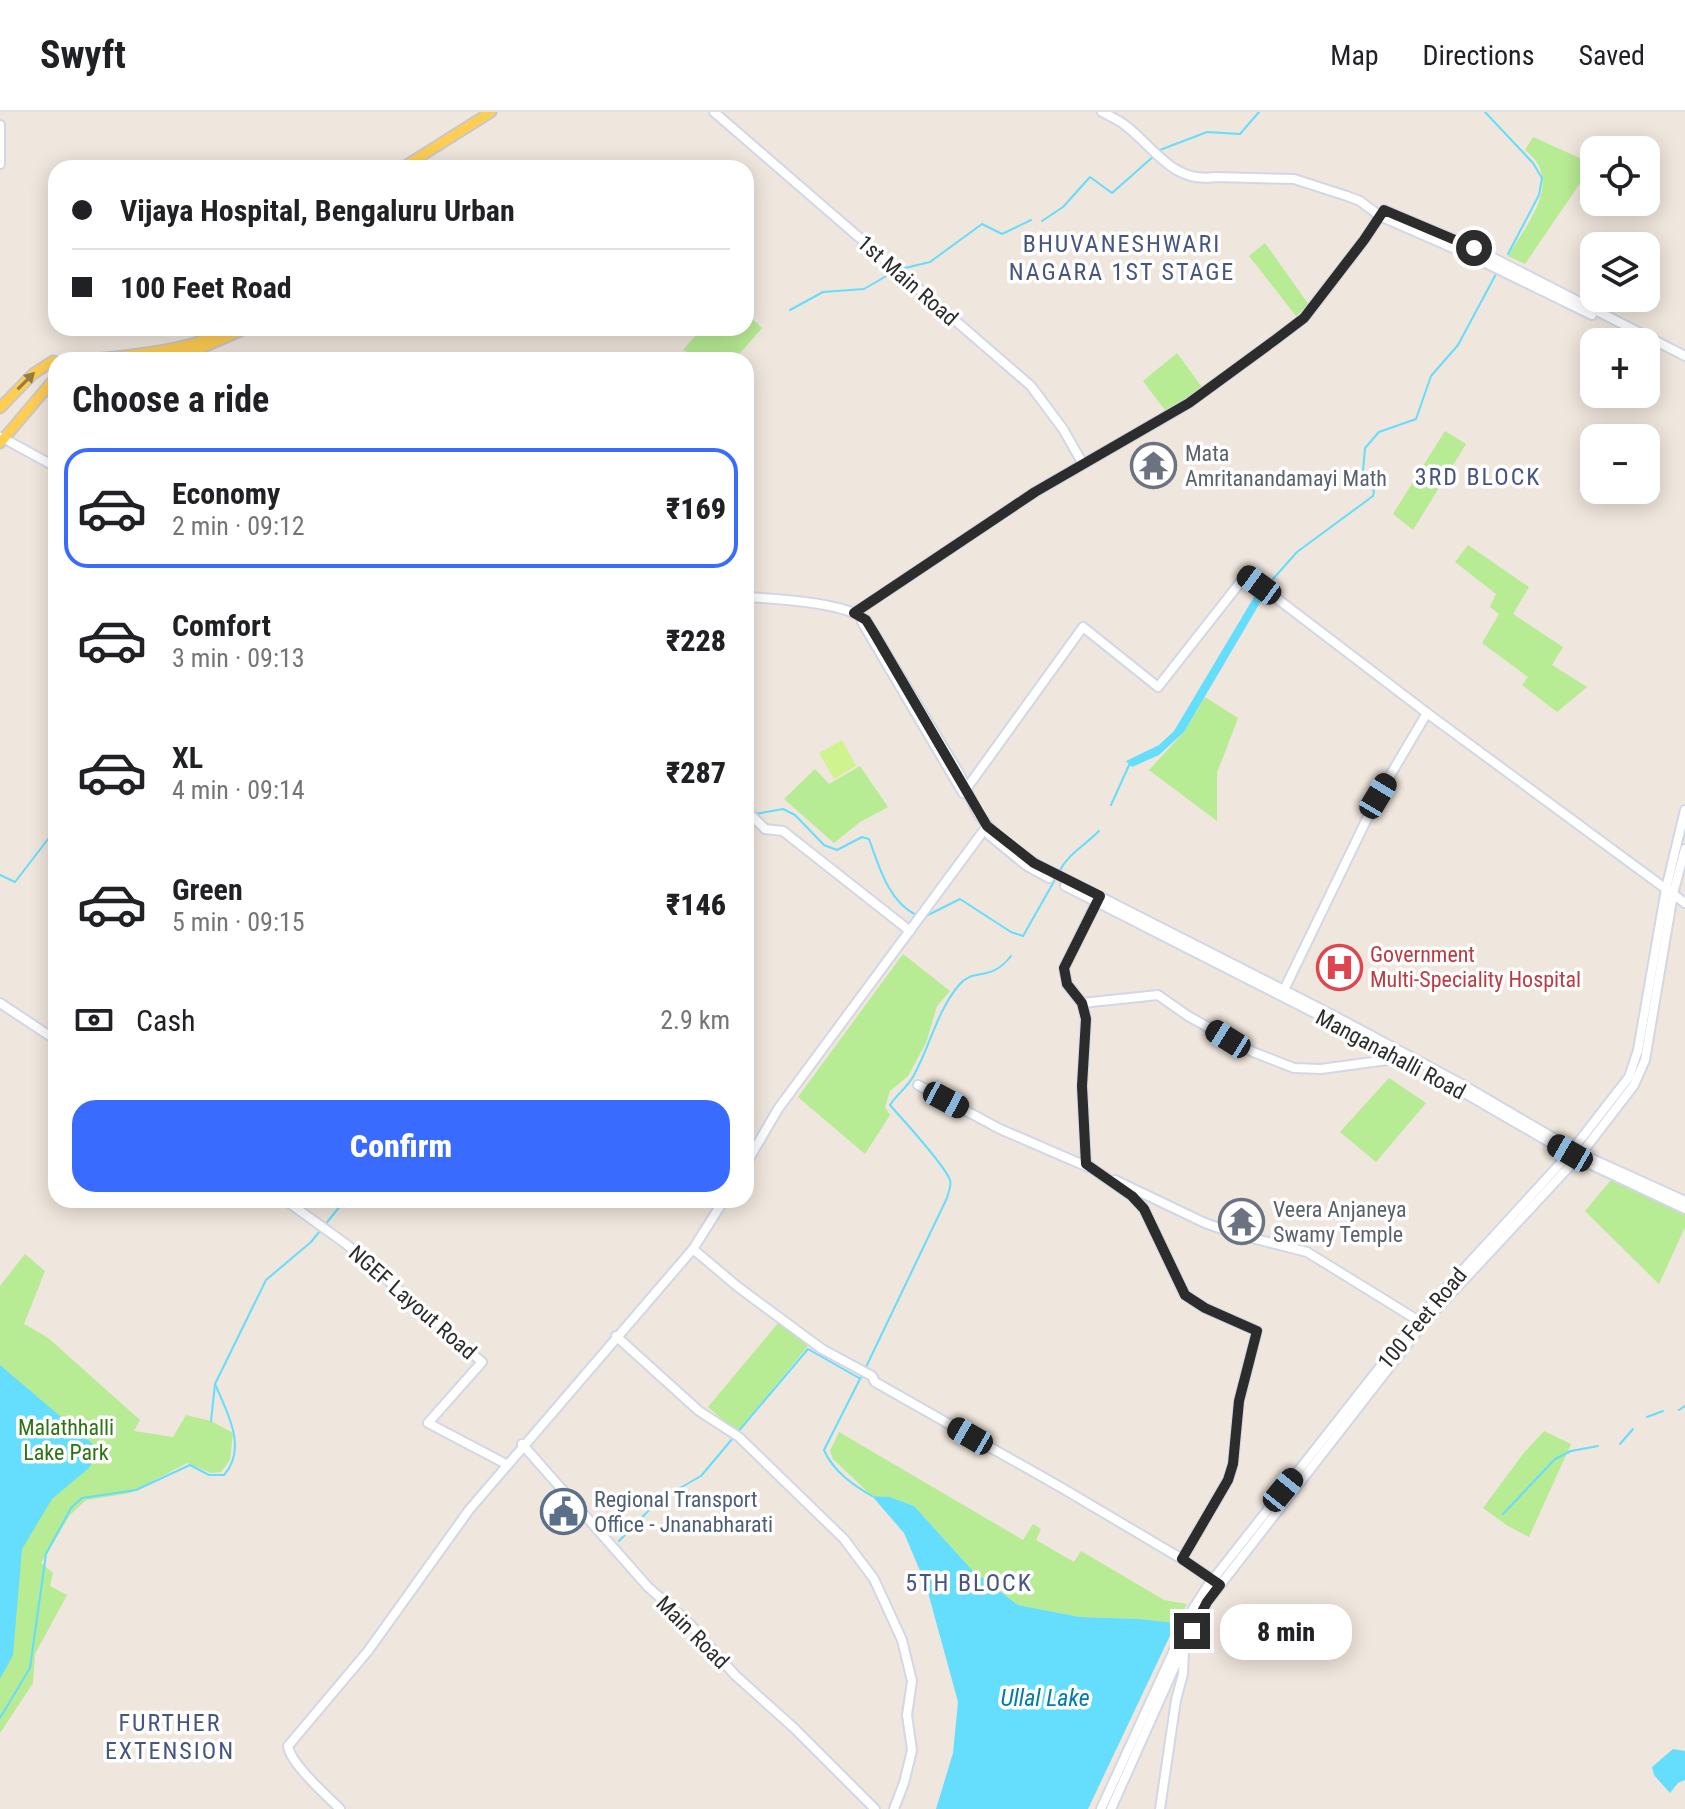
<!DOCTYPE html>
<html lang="en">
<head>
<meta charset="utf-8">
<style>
  body { margin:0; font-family:"Roboto Condensed",sans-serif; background:#f2f2f2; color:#202124; height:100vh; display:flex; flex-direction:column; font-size:30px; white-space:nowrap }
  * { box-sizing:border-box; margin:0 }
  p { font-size:26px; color:#757577 }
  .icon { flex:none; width:44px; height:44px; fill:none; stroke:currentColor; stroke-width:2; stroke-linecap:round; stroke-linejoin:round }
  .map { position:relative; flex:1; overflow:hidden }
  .details { position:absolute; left:48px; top:240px; width:706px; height:856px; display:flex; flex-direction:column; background:#fff; border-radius:24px; box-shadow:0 4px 20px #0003 }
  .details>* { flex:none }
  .top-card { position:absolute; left:48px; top:48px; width:706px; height:176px; border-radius:24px; box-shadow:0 4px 20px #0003; display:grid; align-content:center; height:176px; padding:0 24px; background:#fff }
  .controls { position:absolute; left:1580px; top:24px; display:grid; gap:16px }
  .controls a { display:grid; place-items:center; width:80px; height:80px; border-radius:16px; background:#fff; box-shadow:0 4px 20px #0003; font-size:40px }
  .end { position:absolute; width:36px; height:36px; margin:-18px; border:10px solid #2c2c2c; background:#fff; box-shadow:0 0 0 4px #fff }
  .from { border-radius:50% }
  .bubble { position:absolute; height:56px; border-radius:24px; background:#fff; box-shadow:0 4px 20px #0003; font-size:26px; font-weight:800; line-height:56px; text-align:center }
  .car { position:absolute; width:24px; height:48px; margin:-24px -12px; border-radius:10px; box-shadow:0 0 6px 2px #0007; background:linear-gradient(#222 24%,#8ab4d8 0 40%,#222 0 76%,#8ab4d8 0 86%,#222 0) }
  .top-card b { display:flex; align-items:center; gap:28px; height:76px; font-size:30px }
  .top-card b+b { border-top:2px solid #e0e0e0 }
  .top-card i { width:20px; height:20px; background:#202124 }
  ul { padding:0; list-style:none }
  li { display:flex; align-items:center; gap:24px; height:120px; margin:0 16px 12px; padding:0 8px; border:4px solid transparent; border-radius:24px }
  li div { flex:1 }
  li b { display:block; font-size:30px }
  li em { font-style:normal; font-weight:800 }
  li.on { border-color:#3a6bff }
  li>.icon { width:72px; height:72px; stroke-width:1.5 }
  h2 { padding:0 24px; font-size:36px; line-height:96px }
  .pay { display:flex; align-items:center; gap:20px; height:88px; padding:0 24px; font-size:30px }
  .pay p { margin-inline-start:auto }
  .cta { display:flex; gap:16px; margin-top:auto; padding:16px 24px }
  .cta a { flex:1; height:92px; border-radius:24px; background:#3a6bff; color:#fff; font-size:32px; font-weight:800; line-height:92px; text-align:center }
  header { display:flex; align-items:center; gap:48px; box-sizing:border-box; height:112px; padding:0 40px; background:#fff; border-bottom:2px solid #e0e0e0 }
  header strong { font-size:38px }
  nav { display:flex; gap:44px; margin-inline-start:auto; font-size:28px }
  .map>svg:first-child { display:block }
  .green { fill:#b7eb94 }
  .pitch { fill:#cff48f }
  .water { fill:#65ddfc }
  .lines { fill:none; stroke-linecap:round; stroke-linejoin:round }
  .stream { stroke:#65ddfc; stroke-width:2 }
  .secondary-casing { stroke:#d2d7e6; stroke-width:12 }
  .primary-casing { stroke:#c8c8c8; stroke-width:13 }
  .secondary { stroke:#fff; stroke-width:8 }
  .primary { stroke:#ffcd52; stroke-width:9 }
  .oneway { fill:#967c3f }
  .route { stroke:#2c2c2c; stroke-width:10 }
  .labels { text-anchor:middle; stroke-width:7; stroke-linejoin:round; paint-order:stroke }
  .street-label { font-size:22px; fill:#2c2c2c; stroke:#fff }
  .worship-label { font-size:22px; fill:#5b616d; stroke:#fff; text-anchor:start }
  .health-label { font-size:22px; fill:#be3a42; stroke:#fff; text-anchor:start }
  .park-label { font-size:22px; fill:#2c7312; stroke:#fff }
  .service-label { font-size:22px; fill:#4e5e75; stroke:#fff; text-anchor:start }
  .neighbourhood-label { font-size:24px; letter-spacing:2px; fill:#475583; stroke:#fff }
  .water-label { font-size:24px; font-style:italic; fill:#007bac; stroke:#fff }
</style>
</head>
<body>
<header>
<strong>Swyft</strong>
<nav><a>Map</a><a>Directions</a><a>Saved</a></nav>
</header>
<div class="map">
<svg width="1685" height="1697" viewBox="0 0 1685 1697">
  <rect width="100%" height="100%" fill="#efe6dd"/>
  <g class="green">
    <path d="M1533 25 1593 52 1525 152 1508 144C1527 112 1565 68 1525 38Z"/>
    <path d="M1265 131 1309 193 1296 204 1249 144Z"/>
    <path d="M746 201 762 216 734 248H707L683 238 702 216H746Z"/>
    <path d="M1177 241 1204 278 1168 302 1143 269Z"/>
    <path d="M1445 319 1466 332 1413 418 1393 402Z"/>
    <path d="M1468 433 1529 475 1513 502 1563 535 1552 553 1587 575 1557 600 1522 573 1528 565 1482 531 1499 502 1490 495 1496 482 1455 450Z"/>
    <path d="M1205 585 1238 606 1217 661V709L1149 658 1184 620Z"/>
    <path d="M860 654 888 695 860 710 834 731 784 687 815 657 829 672Z"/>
    <path d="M903 842 950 879 937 894 926 931 908 964 890 979 885 995 890 1003 865 1042 798 985Z"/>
    <path d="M1389 966 1426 991 1376 1050 1340 1020Z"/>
    <path d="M1612 1067 1685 1103V1115L1659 1172 1585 1099Z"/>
    <path d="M25 1142 45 1159 24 1212 47 1225 140 1308 134 1319 173 1325 186 1303 211 1309 233 1321 230 1348 221 1360 211 1361 187 1351 130 1381 86 1388 70 1403 41 1451 53 1461 50 1474 67 1483 35 1542 33 1571 0 1621V1174Z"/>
    <path d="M779 1210 808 1234 737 1320 708 1295Z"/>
    <path d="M1544 1319 1571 1332 1529 1425 1508 1414 1483 1396 1523 1342Z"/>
    <path d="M839 1320 1023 1428 1033 1412 1041 1417 1036 1428 1074 1450 1081 1439 1164 1488 1187 1492 1176 1511 1139 1507 1080 1505 1018 1493 973 1459 914 1394 890 1385 872 1384 833 1347 830 1339Z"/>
  </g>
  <path class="pitch" d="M842 628 856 654 834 667 819 641Z"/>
  <g class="water">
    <path d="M1257 480 1264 484 1184 620 1159 643 1132 655 1126 649 1159 633 1174 619Z"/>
    <path d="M0 1253 94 1333 97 1340 89 1356 52 1387 22 1437 13 1543 0 1567Z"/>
    <path d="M872 1384 890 1385 914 1394 973 1459 1018 1493 1080 1505 1139 1507 1176 1511 1088 1697H936L953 1641 958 1590 926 1473 904 1421Z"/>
    <path d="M1673 1637 1685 1639V1668L1678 1671 1670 1681 1654 1663 1652 1655Z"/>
  </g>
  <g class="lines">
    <g class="stream">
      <path d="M1485 0 1533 51 1542 66 1539 83 1508 142"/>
      <path d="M1160 38 1207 20 1240 22 1259 0"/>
      <path d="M1042 109 1063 95 1090 65 1112 81 1155 43"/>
      <path d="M901 157 930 150 982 112 1002 122 1031 108"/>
      <path d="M790 198 823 180 864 177 895 159"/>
      <path d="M1265 476 1297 440 1373 384 1374 379 1363 359 1365 336 1379 320 1416 307 1431 264 1458 233 1496 162"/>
      <path d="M1111 693 1130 651"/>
      <path d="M755 702 783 697 795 703 824 733 837 738 862 725 869 727C879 754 888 789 916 803"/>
      <path d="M1059 760C1068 742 1084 734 1099 719"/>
      <path d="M0 763 15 770 52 722H56"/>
      <path d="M926 804 960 787 1011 820 1023 824 1056 766"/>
      <path d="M324 1114 345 1088"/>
      <path d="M865 1257 947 1086C948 1081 952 1073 950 1068 944 1052 903 1008 890 993 897 982 908 975 914 963 930 934 937 899 959 873 974 855 990 871 1011 844"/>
      <path d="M862 1263 824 1338C833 1359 853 1373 872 1384"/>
      <path d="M1679 1298 1685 1294"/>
      <path d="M1647 1305 1663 1299"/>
      <path d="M211 1309 215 1272 266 1168 311 1130 320 1119"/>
      <path d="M737 1321 808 1237 859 1266"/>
      <path d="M1620 1332 1633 1317"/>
      <path d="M1503 1402 1555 1347 1571 1339 1598 1334"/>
      <path d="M619 1429 659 1388 701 1364 733 1326"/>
      <path d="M0 1606 30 1556 46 1442 71 1396 82 1386 136 1378 190 1353 209 1363H224C248 1336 227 1300 215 1272"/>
    </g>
    <defs>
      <g id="secondary">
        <path d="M714 0 1031 274 1063 317 1083 352"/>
        <path d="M1102 0C1110 4 1118 8 1125 13 1154 35 1173 72 1215 65L1294 67 1347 84 1360 89 1380 104 1469 143 1592 203"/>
        <path d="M0 13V52"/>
        <path d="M1 325 56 355"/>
        <path d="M746 485C774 487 846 490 866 508L959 661 978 702 996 723 1034 751 1327 900 1458 970 1581 1042 1685 1089"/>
        <path d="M854 501 1035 380 1189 291 1275 228 1304 206 1364 128 1384 98 1474 136 1685 244"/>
        <path d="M862 510 963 681"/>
        <path d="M1427 601 1685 791"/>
        <path d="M964 680 1083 515 1158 575 1246 463 1427 601 1378 684 1282 882"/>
        <path d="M746 698 765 717 783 719 910 819"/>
        <path d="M989 723 1027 754 1049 766"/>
        <path d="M1065 774 1356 922"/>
        <path d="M1099 785 1064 856 1067 872 1082 891 1086 907 1082 974 1086 1052 1132 1084 1144 1097 1185 1183 1205 1196 1257 1219 1239 1289 1233 1352 1228 1368 1182 1447 1216 1470"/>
        <path d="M0 891 56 928"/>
        <path d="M1082 891 1158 883 1188 904 1253 940 1294 956 1321 957 1402 946 1404 942"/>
        <path d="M1442 968 1577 1046 1685 1097"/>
        <path d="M918 973 1000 1017 1088 1055"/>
        <path d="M746 1052 778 997 987 714"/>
        <path d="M1115 1068 1205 1111 1236 1122 1307 1140 1419 1209"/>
        <path d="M285 1088 346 1132 482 1250 428 1311 506 1352"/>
        <path d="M693 1137 738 1175 822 1237 872 1264 875 1270 1062 1376 1182 1447"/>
        <path d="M616 1224 699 1299 739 1325 844 1427 874 1467 902 1528 912 1569 907 1603 912 1638 904 1671 894 1697"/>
        <path d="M522 1332 648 1475 688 1510 735 1563 794 1616 875 1697"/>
        <path d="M340 1697C326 1683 290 1651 288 1634L368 1539 469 1398 693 1137 724 1088"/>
        <path d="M1101 1697 1193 1497 1207 1475 1417 1208 1570 1041 1629 965 1638 938 1666 777 1685 698"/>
        <path d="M1111 1697 1174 1556 1207 1490 1423 1212 1581 1042 1634 973 1645 948 1673 782 1685 737"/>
        <path d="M1160 1697 1176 1588 1183 1562 1184 1538"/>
      </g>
      <g id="primary">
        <path d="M402 56 491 0"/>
        <path d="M88 248C136 242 191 239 233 216"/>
        <path d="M135 248 199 237 247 216"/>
        <path d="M0 296 33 262 53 249 56 250"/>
        <path d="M0 331 56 265"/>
      </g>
    </defs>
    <use href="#secondary" class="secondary-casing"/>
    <use href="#primary" class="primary-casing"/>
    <use href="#secondary" class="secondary"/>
    <use href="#primary" class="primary"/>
  </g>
  <defs><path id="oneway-solid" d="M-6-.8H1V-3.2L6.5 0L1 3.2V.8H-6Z" transform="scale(2)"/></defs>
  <use class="oneway" href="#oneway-solid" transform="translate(26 269) rotate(-45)"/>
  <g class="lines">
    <path class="route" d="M1192 1519 1207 1490 1220 1473 1182 1447 1228 1368 1233 1352 1239 1289 1257 1219 1205 1196 1185 1183 1144 1097 1132 1084 1086 1052 1082 974 1086 907 1082 891 1067 872 1064 856 1100 784 1034 751 987 714 874 521 866 508 854 501 1035 380 1189 291 1275 228 1304 206 1364 128 1384 98 1474 136"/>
  </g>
  <defs>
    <symbol id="temple-ring" viewBox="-11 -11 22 22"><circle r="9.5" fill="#fff" stroke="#6b7280" stroke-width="1.5"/><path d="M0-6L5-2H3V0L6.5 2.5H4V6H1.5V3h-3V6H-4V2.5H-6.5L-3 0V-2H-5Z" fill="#6b7280"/></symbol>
    <symbol id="hospital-ring" viewBox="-11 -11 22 22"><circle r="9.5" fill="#fff" stroke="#e0444e" stroke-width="1.5"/><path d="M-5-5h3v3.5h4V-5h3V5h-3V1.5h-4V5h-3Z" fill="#e0444e"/></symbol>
    <symbol id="civic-ring" viewBox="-11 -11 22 22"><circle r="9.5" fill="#fff" stroke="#5c6f8a" stroke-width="1.5"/><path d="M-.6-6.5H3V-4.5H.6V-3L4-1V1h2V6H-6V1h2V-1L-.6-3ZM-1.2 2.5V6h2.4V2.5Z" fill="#5c6f8a"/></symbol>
  </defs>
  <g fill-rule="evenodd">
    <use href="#temple-ring" x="1128" y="328" width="51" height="51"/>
    <use href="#hospital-ring" x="1314" y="830" width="51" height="51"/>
    <use href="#temple-ring" x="1216" y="1084" width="51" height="51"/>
    <use href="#civic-ring" x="538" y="1374" width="51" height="51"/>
  </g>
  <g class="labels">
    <g class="street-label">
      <text transform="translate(908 168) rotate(41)" y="8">1st Main Road</text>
      <text transform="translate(1391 942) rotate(28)" y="8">Manganahalli Road</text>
      <text transform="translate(413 1190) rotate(41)" y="8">NGEF Layout Road</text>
      <text transform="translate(1422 1206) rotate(-50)" y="8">100 Feet Road</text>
      <text transform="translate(693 1520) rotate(45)" y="8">Main Road</text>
    </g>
    <g class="worship-label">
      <text x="1185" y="349">Mata<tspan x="1185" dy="25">Amritanandamayi Math</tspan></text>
      <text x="1273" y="1105">Veera Anjaneya<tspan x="1273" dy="25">Swamy Temple</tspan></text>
    </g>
    <g class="health-label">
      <text x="1370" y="850">Government<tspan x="1370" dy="25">Multi-Speciality Hospital</tspan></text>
    </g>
    <g class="park-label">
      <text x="66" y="1323">Malathhalli<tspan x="66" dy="25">Lake Park</tspan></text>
    </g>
    <g class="service-label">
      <text x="594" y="1395">Regional Transport<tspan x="594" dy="25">Office - Jnanabharati</tspan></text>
    </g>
    <g class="neighbourhood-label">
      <text x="1122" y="140">BHUVANESHWARI<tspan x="1122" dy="28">NAGARA 1ST STAGE</tspan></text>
      <text x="1478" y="373">3RD BLOCK</text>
      <text x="969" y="1479">5TH BLOCK</text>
      <text x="170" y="1619">FURTHER<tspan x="170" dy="28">EXTENSION</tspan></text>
    </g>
    <g class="water-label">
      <text x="1045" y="1594">Ullal Lake</text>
    </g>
  </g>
</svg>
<div class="controls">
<a><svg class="icon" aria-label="locate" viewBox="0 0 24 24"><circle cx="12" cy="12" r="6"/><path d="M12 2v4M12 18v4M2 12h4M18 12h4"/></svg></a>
<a><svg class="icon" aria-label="layers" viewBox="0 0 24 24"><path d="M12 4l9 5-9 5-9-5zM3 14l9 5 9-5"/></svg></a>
<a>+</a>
<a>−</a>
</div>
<i class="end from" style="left:1474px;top:136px"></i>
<i class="end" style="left:1192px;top:1519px"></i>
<div class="bubble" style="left:1220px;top:1492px;width:132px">8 min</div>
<i class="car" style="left:1259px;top:473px;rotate:306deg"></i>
<i class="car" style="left:1378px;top:684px;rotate:31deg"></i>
<i class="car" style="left:1228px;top:927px;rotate:302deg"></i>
<i class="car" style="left:946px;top:988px;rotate:118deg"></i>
<i class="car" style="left:1570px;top:1041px;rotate:300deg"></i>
<i class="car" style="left:970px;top:1324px;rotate:300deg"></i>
<i class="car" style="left:1283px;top:1378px;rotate:39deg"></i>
<div class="top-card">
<b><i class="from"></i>Vijaya Hospital, Bengaluru Urban</b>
<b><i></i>100 Feet Road</b>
</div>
<section class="details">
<h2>Choose a ride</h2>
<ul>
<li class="on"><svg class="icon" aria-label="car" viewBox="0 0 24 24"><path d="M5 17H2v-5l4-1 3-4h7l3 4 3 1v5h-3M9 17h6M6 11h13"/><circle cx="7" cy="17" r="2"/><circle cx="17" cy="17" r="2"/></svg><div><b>Economy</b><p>2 min · 09:12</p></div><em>₹169</em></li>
<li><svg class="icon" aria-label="car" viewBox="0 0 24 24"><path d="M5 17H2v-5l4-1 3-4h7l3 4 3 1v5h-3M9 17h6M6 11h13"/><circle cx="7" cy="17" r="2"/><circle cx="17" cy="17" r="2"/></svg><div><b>Comfort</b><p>3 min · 09:13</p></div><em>₹228</em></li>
<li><svg class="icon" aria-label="car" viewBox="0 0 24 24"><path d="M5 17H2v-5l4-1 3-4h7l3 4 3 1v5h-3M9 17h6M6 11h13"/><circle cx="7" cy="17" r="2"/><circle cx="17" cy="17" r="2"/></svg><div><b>XL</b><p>4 min · 09:14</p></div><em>₹287</em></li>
<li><svg class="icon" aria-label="car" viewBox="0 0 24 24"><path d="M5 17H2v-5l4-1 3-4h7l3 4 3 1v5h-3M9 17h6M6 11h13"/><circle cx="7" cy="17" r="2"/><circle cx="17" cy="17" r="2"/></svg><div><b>Green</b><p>5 min · 09:15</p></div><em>₹146</em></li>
</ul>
<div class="pay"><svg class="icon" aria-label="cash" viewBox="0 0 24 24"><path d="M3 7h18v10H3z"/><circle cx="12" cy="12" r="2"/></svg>Cash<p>2.9 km</p></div>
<div class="cta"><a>Confirm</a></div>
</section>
</div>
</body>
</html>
